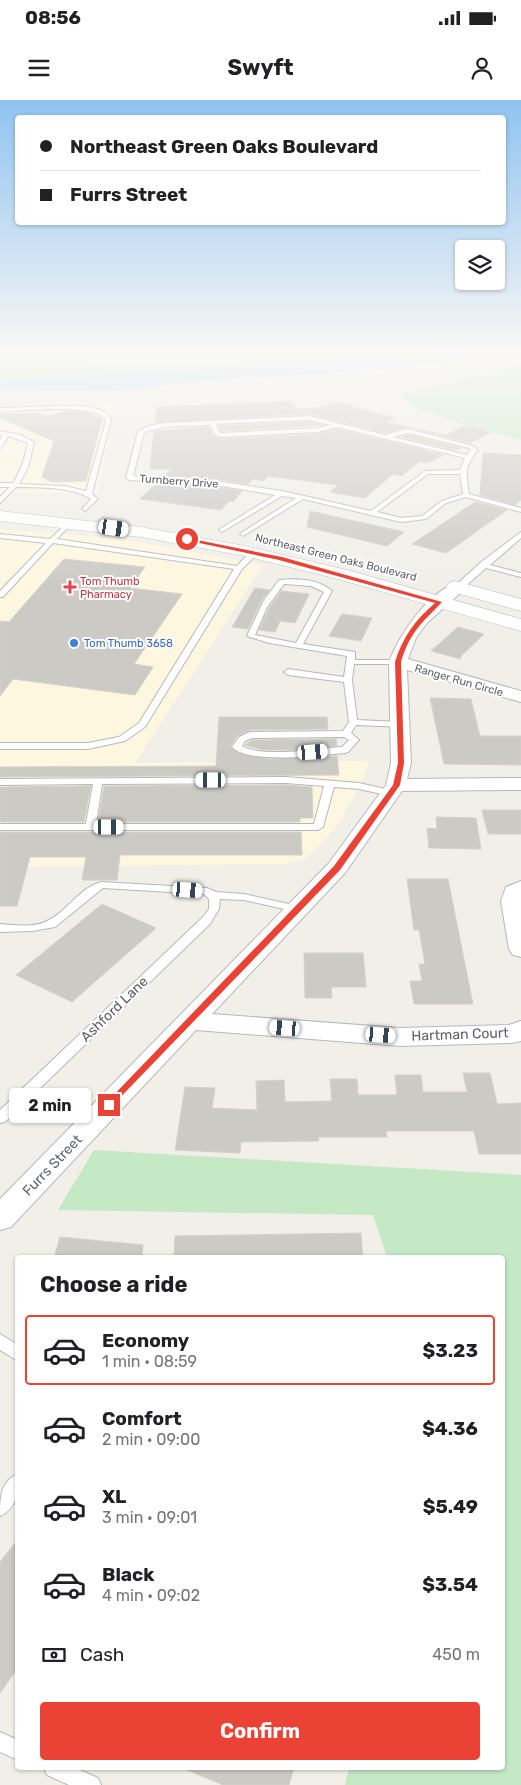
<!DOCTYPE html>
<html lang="en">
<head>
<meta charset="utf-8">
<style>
  body { margin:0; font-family:Rubik,sans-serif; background:#f2f2f2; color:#202124; height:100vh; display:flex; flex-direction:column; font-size:19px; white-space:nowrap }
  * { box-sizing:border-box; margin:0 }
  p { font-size:16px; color:#757577 }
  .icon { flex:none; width:28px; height:28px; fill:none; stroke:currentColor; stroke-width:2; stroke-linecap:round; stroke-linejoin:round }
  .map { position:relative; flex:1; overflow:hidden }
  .panel { position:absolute; left:15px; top:1155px; width:490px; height:515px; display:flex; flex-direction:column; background:#fff; border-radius:5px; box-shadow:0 1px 4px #0004 }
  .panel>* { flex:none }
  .hud { position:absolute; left:15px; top:15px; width:491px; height:110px; border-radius:5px; box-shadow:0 1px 4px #0004; display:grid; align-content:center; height:110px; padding:0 25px; background:#fff }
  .tools { position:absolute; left:455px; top:140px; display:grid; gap:10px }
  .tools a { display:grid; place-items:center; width:50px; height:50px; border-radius:5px; background:#fff; box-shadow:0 1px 4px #0004; font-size:25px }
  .end { position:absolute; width:22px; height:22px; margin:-11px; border:6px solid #ea4335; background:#fff; box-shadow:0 0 0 2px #fff }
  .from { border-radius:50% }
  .bubble { position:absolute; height:35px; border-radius:5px; background:#fff; box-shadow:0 1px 4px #0004; font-size:16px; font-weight:700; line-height:35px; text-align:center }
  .car { position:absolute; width:15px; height:30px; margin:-15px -8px; border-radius:6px; box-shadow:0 0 4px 1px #0007; background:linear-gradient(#fff 24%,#345 0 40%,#fff 0 76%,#345 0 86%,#fff 0) }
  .hud b { display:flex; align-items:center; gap:18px; height:48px; font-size:19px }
  .hud b+b { border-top:1px solid #e0e0e0 }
  .hud i { width:12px; height:12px; background:#202124 }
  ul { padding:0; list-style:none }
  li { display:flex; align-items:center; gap:15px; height:70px; margin:0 10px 8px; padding:0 15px; border:2px solid transparent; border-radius:5px }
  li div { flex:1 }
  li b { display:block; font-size:19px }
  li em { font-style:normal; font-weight:700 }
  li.current { border-color:#ea4335 }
  li>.icon { width:45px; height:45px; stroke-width:1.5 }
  h2 { padding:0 25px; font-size:22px; line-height:60px }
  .pay { display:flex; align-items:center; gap:12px; height:55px; padding:0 25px; font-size:19px }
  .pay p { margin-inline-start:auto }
  .cta { display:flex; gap:10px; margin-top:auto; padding:10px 25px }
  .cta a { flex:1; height:58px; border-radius:5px; background:#ea4335; color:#fff; font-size:20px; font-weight:700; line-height:58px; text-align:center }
  .status { display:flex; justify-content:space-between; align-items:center; height:35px; padding:0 25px; background:#fff; direction:ltr }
  .status svg { height:14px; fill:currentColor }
  header { display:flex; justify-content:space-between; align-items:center; height:65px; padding:0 25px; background:#fff; font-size:22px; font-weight:700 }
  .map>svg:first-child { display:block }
  .commercial { fill:#fef7e0 }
  .green { fill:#c5e8c5 }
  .water { fill:#aadaff }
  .building { fill:#cccac5; stroke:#d6d1c6 }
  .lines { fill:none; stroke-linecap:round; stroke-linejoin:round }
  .service-casing { stroke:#b5b8bc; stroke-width:2 }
  .minor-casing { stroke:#b5b8bc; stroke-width:2 }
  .secondary-casing { stroke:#b6babf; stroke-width:1 }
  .path { stroke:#9cc7a9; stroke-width:2; stroke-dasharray:2.5 1; stroke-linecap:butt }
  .service { fill:#fff; fill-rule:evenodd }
  .minor { fill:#fff; fill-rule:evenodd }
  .secondary { fill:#fff; fill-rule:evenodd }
  .route { fill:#ea4335 }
  .health-dot { fill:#e0444e; stroke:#fff; stroke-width:2 }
  .shop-dot { fill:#3f7fe0; stroke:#fff; stroke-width:2 }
  .labels { text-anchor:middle; stroke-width:4; stroke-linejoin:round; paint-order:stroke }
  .far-street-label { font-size:11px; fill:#5f6368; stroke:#fff }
  .far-health-label { font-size:11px; fill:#be3a42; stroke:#fff; text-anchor:start }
  .far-shop-label { font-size:11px; fill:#366cbe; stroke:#fff; text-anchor:start }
  .street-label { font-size:14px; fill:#5f6368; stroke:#fff }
</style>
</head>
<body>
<div class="status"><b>08:56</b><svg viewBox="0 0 49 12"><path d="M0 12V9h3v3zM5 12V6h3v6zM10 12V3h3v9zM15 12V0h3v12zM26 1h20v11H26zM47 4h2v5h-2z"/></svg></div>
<header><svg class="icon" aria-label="menu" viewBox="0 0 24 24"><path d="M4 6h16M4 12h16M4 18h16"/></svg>Swyft<svg class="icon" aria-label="person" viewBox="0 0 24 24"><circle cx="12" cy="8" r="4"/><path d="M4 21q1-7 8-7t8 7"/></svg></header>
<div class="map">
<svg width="521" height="1685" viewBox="0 0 521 1685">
  <rect width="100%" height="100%" fill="#f1efe8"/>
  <g class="commercial">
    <path d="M113 305 98 393H0V307Z"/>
    <path d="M0 429 122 439 263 465 135 663 369 661 362 683 336 728 307 758 286 764 0 767Z"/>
  </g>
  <g class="green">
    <path d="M0 251H464L345 261 0 281Z"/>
    <path d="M521 264V340L466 325 419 310 399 295Z"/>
    <path d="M94 1050 521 1075V1685H345L349 1668H502V1158L387 1157 373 1115 58 1110Z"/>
  </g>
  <path class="water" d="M464 251H521V253L382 269 192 282 114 291 0 290V281L345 261Z"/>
  <g class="building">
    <path d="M293 301 297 309 320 308 336 302 395 318 385 322 446 335 466 325 491 332 470 343 408 327 386 333 309 314 155 323 157 307Z"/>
    <path d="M66 311 88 313 102 319 86 381 52 382 42 377 54 341 0 318V314L37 313 47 317Z"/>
    <path d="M309 322 323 325 221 331 219 326Z"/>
    <path d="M209 327 212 335 220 339 318 334 337 329 443 355 428 363 420 361 402 376 393 374 365 398 330 392 338 385 268 376 263 381 253 379 248 384 215 379 164 376 172 369H150L154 331Z"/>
    <path d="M408 335 461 348 456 350 401 337Z"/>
    <path d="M483 353 521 355V400L515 405 480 395Z"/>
    <path d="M157 383 215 387 242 391 233 402 229 401 221 410 140 399Z"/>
    <path d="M475 402 507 410 446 453 412 444Z"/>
    <path d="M310 411 404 432 387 446 307 427Z"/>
    <path d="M64 459 145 467 130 488 182 494 134 564 153 567 135 595 13 579 0 596V521L9 522Z"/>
    <path d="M255 488 270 490 262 499 248 529 232 527Z"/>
    <path d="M281 491 309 494 295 523 280 521 275 532 259 530 269 508Z"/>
    <path d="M342 514 372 518 361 541 329 536Z"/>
    <path d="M458 527 484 534 460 557 461 559 431 551Z"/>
    <path d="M430 598 471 599 480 636H521V665L444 664Z"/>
    <path d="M219 617H327L328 629 250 630 237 636 230 647 241 654 269 659 337 656 339 675 0 677V667L216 666Z"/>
    <path d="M336 639 337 646 291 650H263L245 645 252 640Z"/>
    <path d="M286 685 312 687 313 718H300V722H98L104 686Z"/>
    <path d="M91 686 84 722H0V687Z"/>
    <path d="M482 710H521V734H488Z"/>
    <path d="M436 717 476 718 481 749 429 748 427 728 437 729Z"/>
    <path d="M0 732H301L302 755H120L117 780H82L86 757H30L17 806H0Z"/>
    <path d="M407 779H448L473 904H414L410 881H422L419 864H425L419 830H414Z"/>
    <path d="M102 804 156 828 72 902 16 875Z"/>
    <path d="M304 853H363L366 887H331L332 898H305Z"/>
    <path d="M463 973H490L497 1004 521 1003V1054H479L474 1031H386L387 1037H318L319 1041 241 1042 240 1053 175 1050 185 987 215 988 212 1008 257 1010 256 981 284 980 285 1002 332 1001 330 979H357L358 995H397L395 975H421L423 992H467Z"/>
    <path d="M361 1133 363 1158H174L175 1136Z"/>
    <path d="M60 1137 143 1145 142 1158H54Z"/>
    <path d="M18 1439V1568L0 1593V1462Z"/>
    <path d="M182 1668H294L289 1685H223Z"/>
  </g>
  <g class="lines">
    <defs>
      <g id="service">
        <path d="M54 306C71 306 102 303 111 319L92 394 98 399 85 411 82 409 91 399C71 386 40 388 16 387L0 403V397L10 387H0V383H13C21 371 25 357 28 343L8 336 3 346 0 348V340L2 335H0V331L20 335 34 342 28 368 19 384 65 386 86 391 106 321C97 302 20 311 0 312V308Z"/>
        <path d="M309 316 386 335 397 331 408 329 473 346 478 350C464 366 466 374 469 394L521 408V412L466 397 446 403 426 419 401 422 303 399 243 436 240 434 241 433 296 398 282 396 222 432 219 430 220 429 275 395 215 385 129 380 126 378 138 331 149 326 164 323ZM309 320 331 325 318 328 221 333 219 332 216 324ZM210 325 214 334 220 337 318 332 337 327 465 358 460 370 425 371 371 411 282 391 215 381 133 376 144 332 164 327ZM408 333 469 348 471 350 467 355 393 337ZM428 374H460L463 394 442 401 422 416 401 418 377 412Z"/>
        <path d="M70 420 73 422 57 439 237 466 251 451 258 453 242 469 145 627 125 641 88 649H0V643H88L119 637 139 623 234 469 53 443 3 497H0V491L46 443 0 438V434L50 439Z"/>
        <path d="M521 432V438L490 465 521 473V477L486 468 461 490H455V486L480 463Z"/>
        <path d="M279 480C296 478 319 479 332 491L303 544 355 552V560H401L402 562 398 564H354L352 580 357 620 400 622 404 625 403 627 356 625 351 633 359 640 348 652 345 653C320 655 250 665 232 647L239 637 250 632 343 631 349 622 344 582 288 575 284 572 288 569 344 577 347 556 269 543 247 536 264 500ZM284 484 311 486 324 492 296 543 255 535 267 507ZM344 637 349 640 342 647C318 649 263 658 242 646L245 641 252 638Z"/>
        <path d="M286 677 359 683 394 691 396 693 391 696 359 689 334 687 323 727 318 730H0V724H86L93 684 0 685V679ZM286 683 324 686 314 724H96L102 684Z"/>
        <path d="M101 782 207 788 216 792 244 794 298 806 303 809 298 812 244 800 220 799 219 809 210 824 5 1022 0 1023V1010L202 818 209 809V799L204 794 103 788 55 827 32 831 0 832V824C15 825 34 828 47 821 67 812 80 787 101 782Z"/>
        <path d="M0 1234 18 1245V1261L0 1250Z"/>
        <path d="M18 1374C18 1390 18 1408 0 1416 0 1399 0 1381 18 1374Z"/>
        <path d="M0 1632 18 1640V1660L0 1652Z"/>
        <path d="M44 1668H75L98 1678 101 1685H69L47 1675Z"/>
      </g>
      <g id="minor">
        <path d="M458 483 466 488 427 523 416 538 408 559 521 591V602L407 570 411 663 407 679 521 678V690L402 691 345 773 212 914 400 928 509 925 521 921V941L512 943 400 946 196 930 11 1127 0 1130V1099L329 763 386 685 391 663 389 562C399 535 429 490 458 483Z"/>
        <path d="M521 781V857L513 855 509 849 501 801 506 787Z"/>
      </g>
      <g id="secondary">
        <path d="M0 411 141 427 245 446 347 470 521 519V531L334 478 245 456 141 437 0 421Z"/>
        <path d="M455 481 521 499V511L449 491 446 487 449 483Z"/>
      </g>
    </defs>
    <use href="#service" class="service-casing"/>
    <use href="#minor" class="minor-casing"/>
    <use href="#secondary" class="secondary-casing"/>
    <g class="path">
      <path d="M109 251 111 257"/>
      <path d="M0 264 239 251"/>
    </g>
    <use href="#service" class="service"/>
    <use href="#minor" class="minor"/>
    <use href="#secondary" class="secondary"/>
  </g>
  <linearGradient id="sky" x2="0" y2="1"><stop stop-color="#8fc3f1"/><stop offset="0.52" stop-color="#f9f8f5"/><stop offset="1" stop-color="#f9f8f5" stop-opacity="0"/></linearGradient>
  <rect width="521" height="487" fill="url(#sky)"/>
  <path class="route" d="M187 438 282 457 442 502C421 524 410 532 401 562L404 663 400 685 340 770 109 1009 106 1008V1003L334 766 393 685 398 663 395 562C402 538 416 519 435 503L279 460 185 440Z"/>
  <path class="health-dot" d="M67.5 479.5h5v5h5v5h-5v5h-5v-5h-5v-5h5z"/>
  <circle class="shop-dot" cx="74" cy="543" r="5"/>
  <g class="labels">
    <g class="far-street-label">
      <text transform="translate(179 381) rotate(4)" y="4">Turnberry Drive</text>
      <text transform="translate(336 457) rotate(14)" y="4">Northeast Green Oaks Boulevard</text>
      <text transform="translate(459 580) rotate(16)" y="4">Ranger Run Circle</text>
    </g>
    <g class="far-health-label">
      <text x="80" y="485">Tom Thumb<tspan x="80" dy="13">Pharmacy</tspan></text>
    </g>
    <g class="far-shop-label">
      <text x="84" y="547">Tom Thumb 3658</text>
    </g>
    <g class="street-label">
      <text transform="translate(114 909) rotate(-44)" y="5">Ashford Lane</text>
      <text transform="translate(460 934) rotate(-2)" y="5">Hartman Court</text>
      <text transform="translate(52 1065) rotate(-46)" y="5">Furrs Street</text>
    </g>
  </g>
</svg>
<div class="tools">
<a><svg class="icon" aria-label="layers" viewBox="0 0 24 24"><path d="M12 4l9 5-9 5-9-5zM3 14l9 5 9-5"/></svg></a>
</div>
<i class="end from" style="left:187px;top:439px"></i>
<i class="end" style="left:109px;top:1005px"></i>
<div class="bubble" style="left:9px;top:988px;width:82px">2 min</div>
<i class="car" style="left:114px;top:428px;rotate:98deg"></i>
<i class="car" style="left:313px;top:652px;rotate:86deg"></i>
<i class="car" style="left:211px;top:680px;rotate:270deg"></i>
<i class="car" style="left:109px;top:727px;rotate:90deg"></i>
<i class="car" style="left:188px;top:790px;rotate:94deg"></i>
<i class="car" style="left:285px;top:928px;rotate:274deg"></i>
<i class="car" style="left:381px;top:935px;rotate:94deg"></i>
<div class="hud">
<b><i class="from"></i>Northeast Green Oaks Boulevard</b>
<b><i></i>Furrs Street</b>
</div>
<section class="panel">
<h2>Choose a ride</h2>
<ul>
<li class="current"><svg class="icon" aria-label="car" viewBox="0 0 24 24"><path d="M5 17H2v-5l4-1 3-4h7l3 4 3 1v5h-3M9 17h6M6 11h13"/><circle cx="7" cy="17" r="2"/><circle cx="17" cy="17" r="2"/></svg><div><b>Economy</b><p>1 min · 08:59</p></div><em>$3.23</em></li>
<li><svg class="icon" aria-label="car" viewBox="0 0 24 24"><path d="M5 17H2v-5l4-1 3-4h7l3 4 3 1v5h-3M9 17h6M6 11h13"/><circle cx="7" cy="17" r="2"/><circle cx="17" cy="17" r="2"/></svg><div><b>Comfort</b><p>2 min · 09:00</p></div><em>$4.36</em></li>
<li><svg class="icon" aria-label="car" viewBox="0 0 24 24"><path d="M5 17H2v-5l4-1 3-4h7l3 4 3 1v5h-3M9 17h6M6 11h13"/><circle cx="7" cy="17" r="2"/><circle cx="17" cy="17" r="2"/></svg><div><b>XL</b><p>3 min · 09:01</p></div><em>$5.49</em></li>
<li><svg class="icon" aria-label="car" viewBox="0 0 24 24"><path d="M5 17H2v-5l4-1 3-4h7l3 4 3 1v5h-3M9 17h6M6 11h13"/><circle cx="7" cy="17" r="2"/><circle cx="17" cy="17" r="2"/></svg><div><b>Black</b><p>4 min · 09:02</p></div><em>$3.54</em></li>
</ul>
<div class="pay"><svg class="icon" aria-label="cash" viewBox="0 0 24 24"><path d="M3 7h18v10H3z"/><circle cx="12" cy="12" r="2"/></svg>Cash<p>450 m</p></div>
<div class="cta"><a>Confirm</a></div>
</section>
</div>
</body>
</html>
